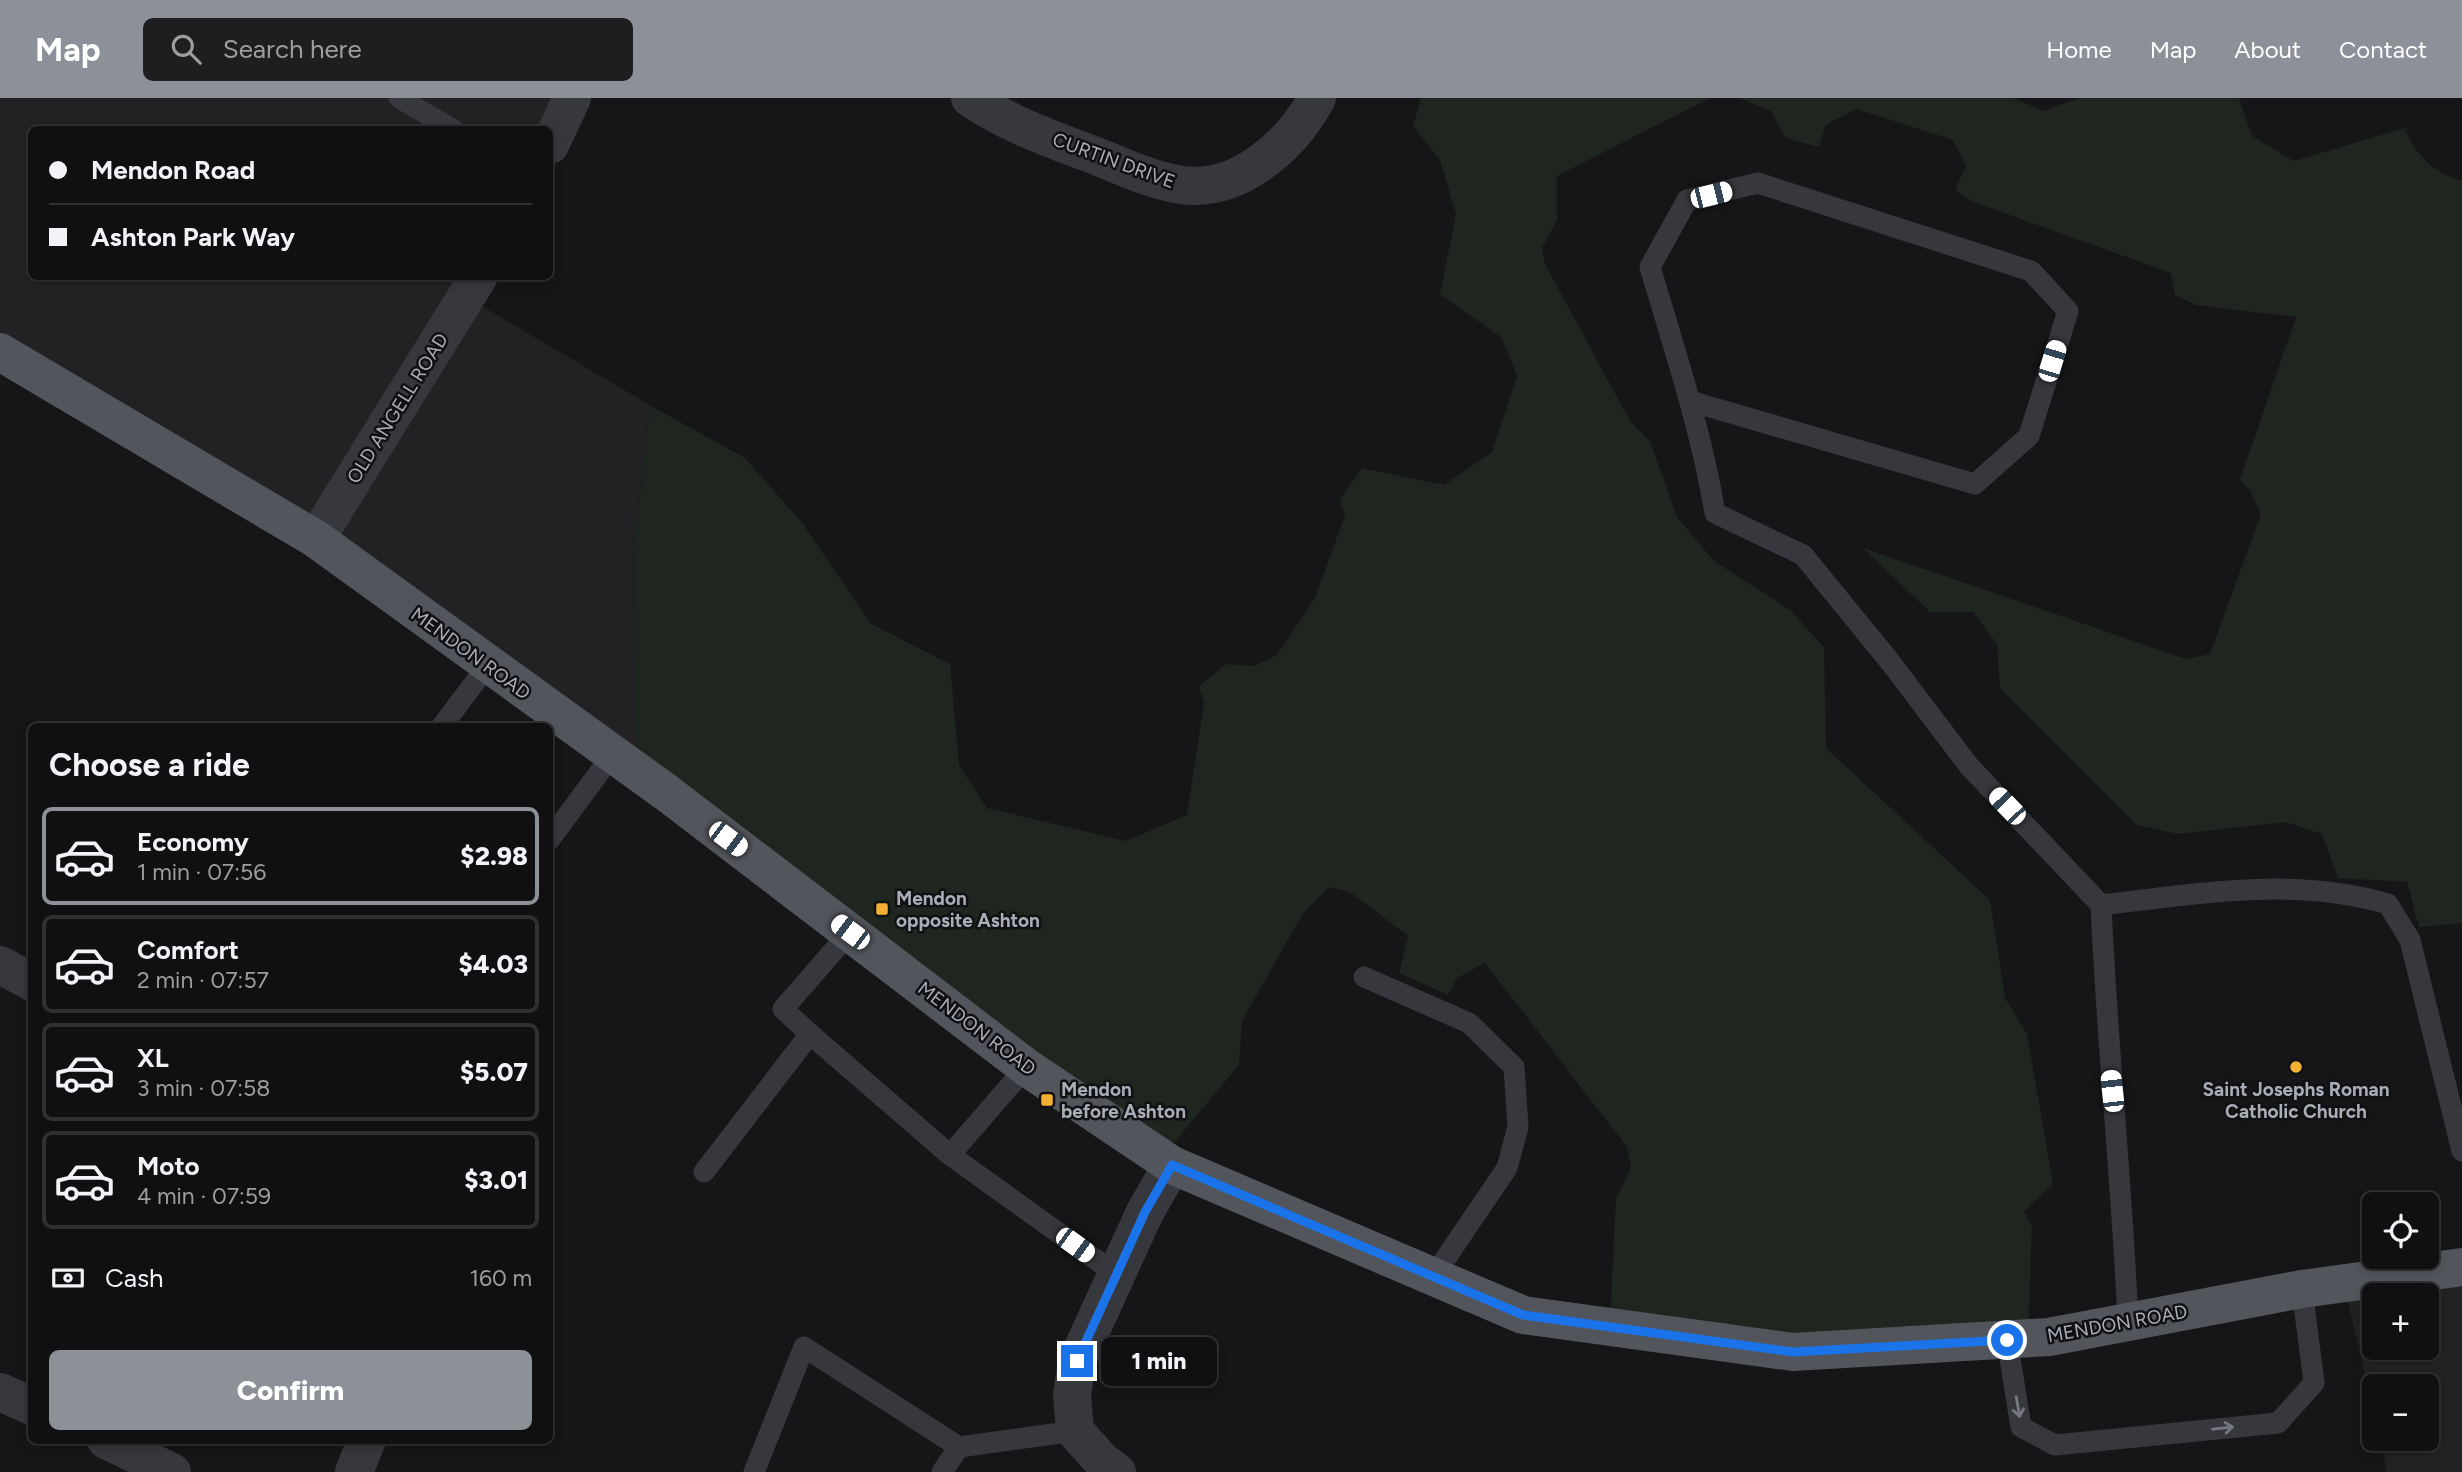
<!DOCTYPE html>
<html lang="en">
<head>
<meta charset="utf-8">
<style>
  body { margin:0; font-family:Figtree,sans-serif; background:#1e1e20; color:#f1f3f6; height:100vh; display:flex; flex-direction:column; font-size:26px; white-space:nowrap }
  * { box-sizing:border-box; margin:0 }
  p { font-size:23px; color:#9c9d9f }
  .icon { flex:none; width:38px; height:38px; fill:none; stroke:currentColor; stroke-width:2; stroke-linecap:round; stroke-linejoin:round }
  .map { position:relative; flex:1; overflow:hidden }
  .drawer { position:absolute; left:28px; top:625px; width:525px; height:721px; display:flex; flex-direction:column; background:#101012; border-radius:10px; box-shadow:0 4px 10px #0003,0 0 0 2px #303032 }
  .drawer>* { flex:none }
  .guide { position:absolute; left:28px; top:28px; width:525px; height:154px; border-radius:10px; box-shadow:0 4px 10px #0003,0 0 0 2px #303032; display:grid; align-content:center; height:154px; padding:0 21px; background:#101012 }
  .fabs { position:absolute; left:2362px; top:1094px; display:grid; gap:14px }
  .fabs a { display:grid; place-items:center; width:77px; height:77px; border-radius:10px; background:#101012; box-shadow:0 4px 10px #0003,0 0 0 2px #303032; font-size:35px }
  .end { position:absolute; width:32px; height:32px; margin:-16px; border:9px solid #1a73e8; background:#fff; box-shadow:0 0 0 4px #fff }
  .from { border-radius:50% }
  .bubble { position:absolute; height:49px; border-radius:10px; background:#101012; box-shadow:0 4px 10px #0003,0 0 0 2px #303032; font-size:23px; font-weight:800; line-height:49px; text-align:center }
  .car { position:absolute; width:21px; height:42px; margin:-21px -10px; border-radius:9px; box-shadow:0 0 5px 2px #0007; background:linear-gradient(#fff 24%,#345 0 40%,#fff 0 76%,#345 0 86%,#fff 0) }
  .guide b { display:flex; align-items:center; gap:24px; height:66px; font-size:26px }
  .guide b+b { border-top:2px solid #303032 }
  .guide i { width:18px; height:18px; background:#f1f3f6 }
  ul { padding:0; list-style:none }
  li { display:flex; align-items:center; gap:21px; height:98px; margin:0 14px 10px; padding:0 7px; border:4px solid #303032; border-radius:10px }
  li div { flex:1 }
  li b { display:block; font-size:26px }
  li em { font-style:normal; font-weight:800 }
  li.on { border-color:#8c9099 }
  li>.icon { width:63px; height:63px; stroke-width:1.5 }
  h2 { padding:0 21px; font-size:32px; line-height:84px }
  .pay { display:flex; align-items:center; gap:18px; height:77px; padding:0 21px; font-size:26px }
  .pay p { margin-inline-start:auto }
  .action { display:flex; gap:14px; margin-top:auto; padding:14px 21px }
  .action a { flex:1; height:80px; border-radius:10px; background:#8c9099; color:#fff; font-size:28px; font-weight:800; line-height:80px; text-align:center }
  header { display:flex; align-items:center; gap:42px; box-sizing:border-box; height:98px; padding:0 35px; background:#8c9099; color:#fff }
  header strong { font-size:33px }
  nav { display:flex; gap:38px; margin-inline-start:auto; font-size:24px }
  .search { width:490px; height:63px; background:#1e1e20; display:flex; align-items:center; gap:18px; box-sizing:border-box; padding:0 24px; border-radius:10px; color:#9c9d9f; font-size:26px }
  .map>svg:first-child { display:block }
  .built { fill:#222225; fill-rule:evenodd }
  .green { fill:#1e261f }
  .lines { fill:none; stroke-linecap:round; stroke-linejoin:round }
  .service { stroke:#37383d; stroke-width:21 }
  .minor { stroke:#37383d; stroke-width:38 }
  .primary { stroke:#53555c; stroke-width:38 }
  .oneway { stroke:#757881 }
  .route { stroke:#1a73e8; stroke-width:9 }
  .poi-dot { fill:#f2b134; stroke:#111113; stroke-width:2.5 }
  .labels { text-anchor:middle; stroke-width:5; stroke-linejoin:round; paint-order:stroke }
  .street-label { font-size:19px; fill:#a8adb8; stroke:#111113 }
  .poi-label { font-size:19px; font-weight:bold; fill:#a8adb8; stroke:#111113; text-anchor:start }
</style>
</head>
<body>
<header>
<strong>Map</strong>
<div class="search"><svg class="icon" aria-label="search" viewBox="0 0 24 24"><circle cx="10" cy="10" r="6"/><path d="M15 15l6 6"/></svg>Search here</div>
<nav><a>Home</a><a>Map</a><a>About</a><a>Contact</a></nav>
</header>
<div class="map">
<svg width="2462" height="1374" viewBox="0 0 2462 1374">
  <rect width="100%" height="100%" fill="#161618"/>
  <g class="built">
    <path d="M0 0H566L549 31 32 32V178L474 179 468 200 653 309 649 315 633 461 638 653 308 435 0 257Z"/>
    <path d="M2462 1165V1374H2387L2380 1341 2427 1340V1288H2375V1319L2343 1182ZM2375 1197H2427V1250H2375Z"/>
  </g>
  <g class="green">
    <path d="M1421 0H1710L1557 78V122L1542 150 1545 166 1630 323 1650 343 1677 419 1714 463 1790 512 1824 549 1826 650 1990 802 2005 900 2027 936 2053 1086 2024 1113 2032 1129 2028 1237 1798 1253 1610 1226 1616 1101 1631 1069 1627 1049 1485 865 1457 880 1448 897 1399 875 1408 838 1350 794 1329 789 1302 817 1242 923 1239 967 1173 1046H1155L637 674 633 461 649 315 653 309 745 360 803 426 871 526 950 566 959 667 987 710 1126 743 1187 717 1204 605 1199 588 1226 566 1254 568 1277 557 1315 500 1345 417 1340 402 1362 370 1444 387 1492 354 1517 278 1502 240 1440 196 1456 116 1440 62 1413 28Z"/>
    <path d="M1739 0H2013L2044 13 2080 0H2239L2252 38 2294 63 2405 30C2415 56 2433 75 2462 83V825L2419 829 2407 784 2338 780 2322 736 2285 724 2178 736 2137 727 2000 590 1997 546 1973 514H1930L1863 450 2186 561 2210 556 2261 416 2250 392 2240 382 2296 219 2196 207 2175 197 2171 175 1971 103 1955 92 1966 68 1953 42 1856 11 1826 27 1819 49 1786 40 1771 13Z"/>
  </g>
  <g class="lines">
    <g class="service">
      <path d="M399 0 454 32"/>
      <path d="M1690 303 1975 386 2029 338 2068 213 2031 173 1758 85 1687 102 1650 169C1674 250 1701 331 1715 415L1803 457 1891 565 1969 668 2101 807C2107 947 2122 1085 2128 1224"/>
      <path d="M442 628 488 567"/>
      <path d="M550 741 613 656"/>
      <path d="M2101 807C2197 796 2294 778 2388 806L2410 842 2462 1053"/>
      <path d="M1364 879 1469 925 1514 969 1518 1029 1507 1070 1433 1179"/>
      <path d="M810 936 783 911 850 834"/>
      <path d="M1026 969 950 1057 1116 1176"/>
      <path d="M704 1074 810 936 950 1057"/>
      <path d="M2007 1242 2021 1329 2055 1347 2278 1325 2314 1285 2302 1191"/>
      <path d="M754 1374 804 1249 959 1349 1075 1333"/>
      <path d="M942 1374 959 1349"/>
    </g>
    <g class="minor">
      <path d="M970 0C1004 23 1042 38 1080 52 1112 63 1143 80 1176 86 1236 98 1290 49 1317 0"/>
      <path d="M550 47 572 0"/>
      <path d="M316 441 479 178"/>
      <path d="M0 867 32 884"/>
      <path d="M0 1294 32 1308"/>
      <path d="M106 1342 172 1374"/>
      <path d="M354 1374 367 1342"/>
      <path d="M1117 1374 1102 1363 1075 1333 1072 1297 1077 1263 1145 1114 1172 1067"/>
    </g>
    <path class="primary" d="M0 254 316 441 667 695 1026 969 1172 1067 1523 1217 1793 1254 2049 1239 2302 1191 2462 1169"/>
  </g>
  <defs><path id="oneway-shaft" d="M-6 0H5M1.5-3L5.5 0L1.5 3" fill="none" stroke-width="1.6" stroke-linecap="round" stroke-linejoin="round" transform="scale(1.75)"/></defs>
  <g class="oneway">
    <use href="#oneway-shaft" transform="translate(2018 1309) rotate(80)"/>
    <use href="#oneway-shaft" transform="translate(2223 1330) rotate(-6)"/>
  </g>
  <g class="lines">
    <path class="route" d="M1077 1263 1145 1114 1172 1067 1523 1217 1793 1254 2007 1242"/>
  </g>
  <g class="poi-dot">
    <rect x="875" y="804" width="14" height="14" rx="3.5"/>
    <circle cx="2296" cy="969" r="7"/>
    <rect x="1040" y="995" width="14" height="14" rx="3.5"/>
  </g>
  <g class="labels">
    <g class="street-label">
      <text transform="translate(1114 62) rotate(20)" y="7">CURTIN DRIVE</text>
      <text transform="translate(397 310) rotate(-58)" y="7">OLD ANGELL ROAD</text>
      <text transform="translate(471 555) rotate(36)" y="7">MENDON ROAD</text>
      <text transform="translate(977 930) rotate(37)" y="7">MENDON ROAD</text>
      <text transform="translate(2117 1225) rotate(-10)" y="7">MENDON ROAD</text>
    </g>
    <g class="poi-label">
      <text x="896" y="807">Mendon<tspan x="896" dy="22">opposite Ashton</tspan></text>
      <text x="1061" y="998">Mendon<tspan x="1061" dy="22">before Ashton</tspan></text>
      <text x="2296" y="998" text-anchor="middle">Saint Josephs Roman<tspan x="2296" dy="22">Catholic Church</tspan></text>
    </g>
  </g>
</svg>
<div class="fabs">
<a><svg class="icon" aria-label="locate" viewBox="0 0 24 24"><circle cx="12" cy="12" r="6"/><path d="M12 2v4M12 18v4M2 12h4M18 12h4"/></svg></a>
<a>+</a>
<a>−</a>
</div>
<i class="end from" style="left:2007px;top:1242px"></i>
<i class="end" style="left:1077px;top:1263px"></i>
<div class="bubble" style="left:1101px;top:1239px;width:116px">1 min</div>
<i class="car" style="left:1711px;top:97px;rotate:76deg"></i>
<i class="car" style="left:2052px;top:263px;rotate:17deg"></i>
<i class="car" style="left:2007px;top:708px;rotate:316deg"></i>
<i class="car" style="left:728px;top:741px;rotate:127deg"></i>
<i class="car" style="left:850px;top:834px;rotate:307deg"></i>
<i class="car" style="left:2112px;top:993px;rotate:354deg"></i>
<i class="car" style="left:1075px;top:1147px;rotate:126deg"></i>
<div class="guide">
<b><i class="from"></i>Mendon Road</b>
<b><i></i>Ashton Park Way</b>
</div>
<section class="drawer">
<h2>Choose a ride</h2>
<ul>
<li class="on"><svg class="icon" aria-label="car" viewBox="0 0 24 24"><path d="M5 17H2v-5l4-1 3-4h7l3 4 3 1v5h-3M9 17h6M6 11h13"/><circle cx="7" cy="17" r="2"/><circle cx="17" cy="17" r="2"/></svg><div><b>Economy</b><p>1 min · 07:56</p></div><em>$2.98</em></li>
<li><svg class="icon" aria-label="car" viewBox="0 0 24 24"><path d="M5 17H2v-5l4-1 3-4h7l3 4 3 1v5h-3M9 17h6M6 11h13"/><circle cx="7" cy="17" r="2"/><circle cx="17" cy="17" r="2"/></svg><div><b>Comfort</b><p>2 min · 07:57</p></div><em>$4.03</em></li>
<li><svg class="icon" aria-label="car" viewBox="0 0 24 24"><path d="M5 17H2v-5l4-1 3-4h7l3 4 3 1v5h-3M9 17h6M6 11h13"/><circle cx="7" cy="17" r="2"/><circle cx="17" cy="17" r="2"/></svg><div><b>XL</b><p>3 min · 07:58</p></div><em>$5.07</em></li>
<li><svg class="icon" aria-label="car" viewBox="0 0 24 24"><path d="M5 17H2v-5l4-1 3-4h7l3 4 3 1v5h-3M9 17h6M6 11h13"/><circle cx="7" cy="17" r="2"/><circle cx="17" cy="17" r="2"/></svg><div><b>Moto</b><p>4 min · 07:59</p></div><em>$3.01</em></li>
</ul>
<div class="pay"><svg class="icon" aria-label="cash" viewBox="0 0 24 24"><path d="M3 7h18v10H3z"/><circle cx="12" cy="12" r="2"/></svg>Cash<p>160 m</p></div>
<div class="action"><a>Confirm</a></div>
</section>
</div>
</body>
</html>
